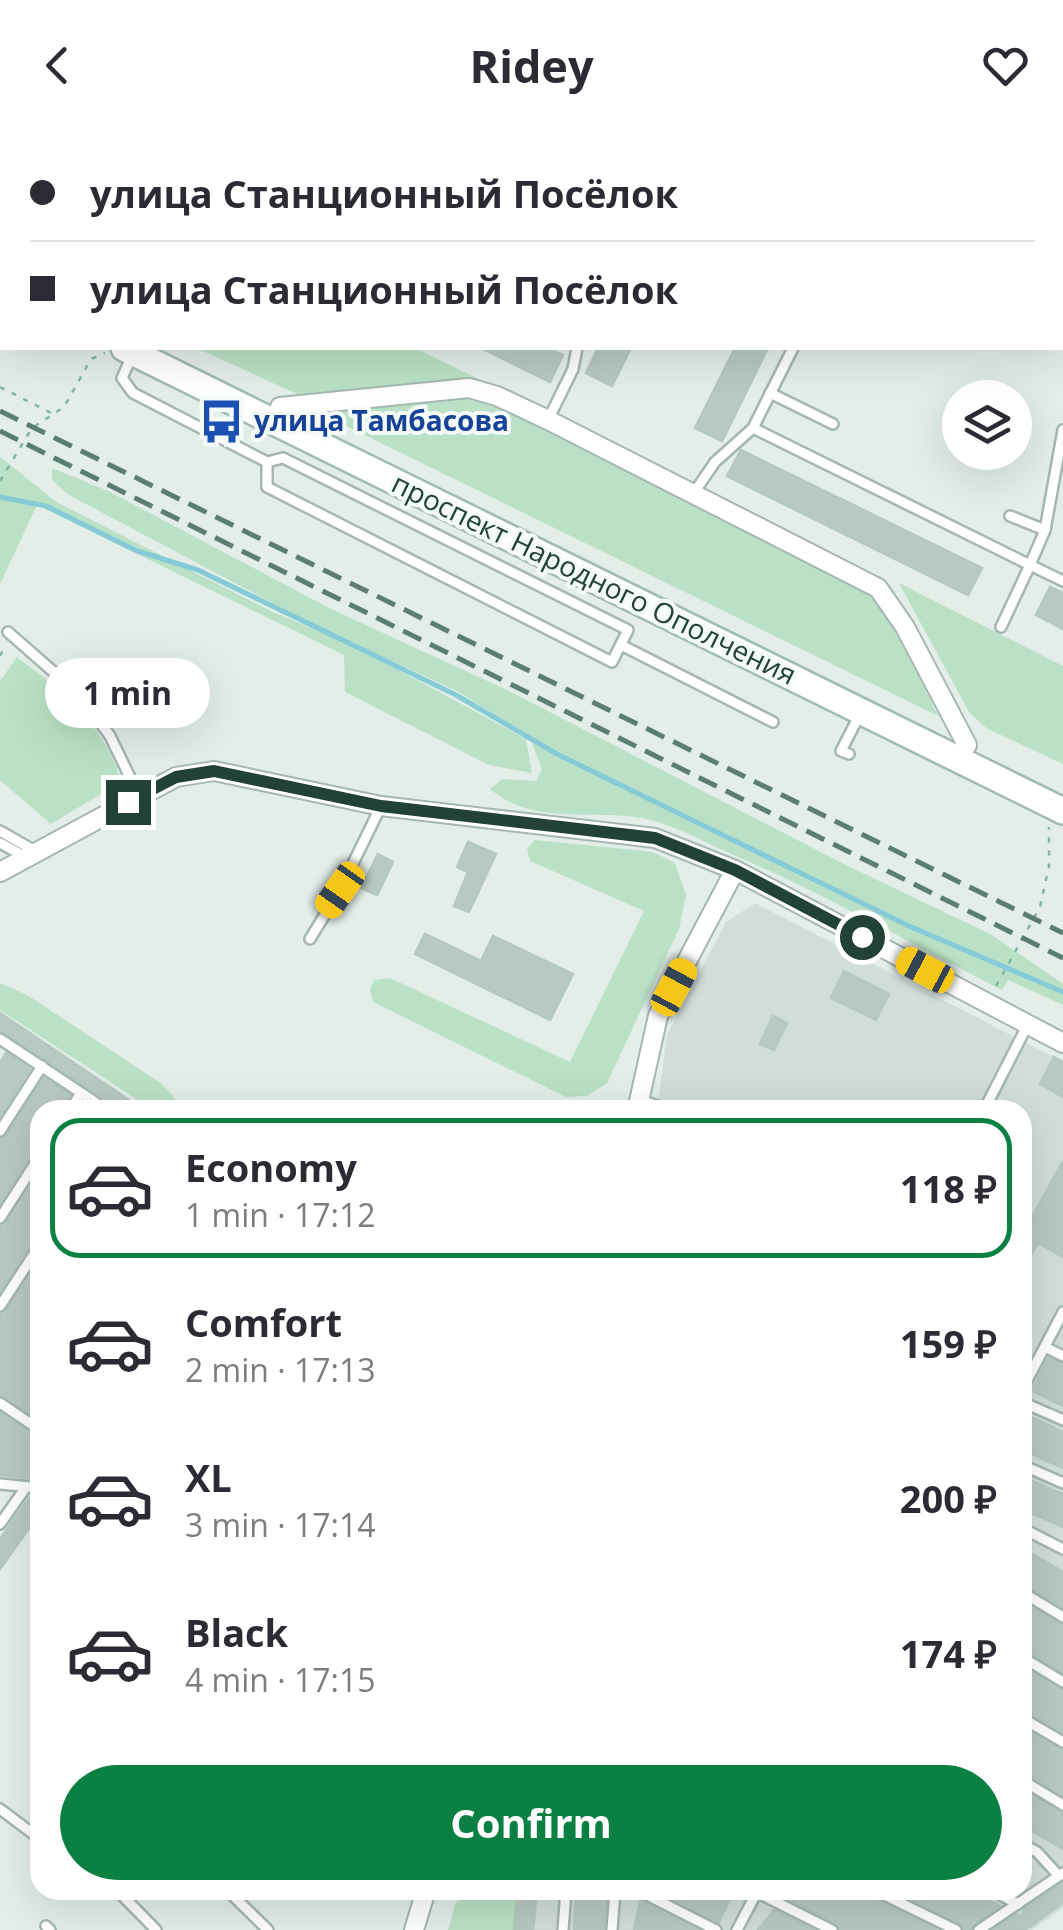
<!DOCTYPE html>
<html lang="en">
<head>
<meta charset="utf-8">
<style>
  body { margin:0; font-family:"Open Sans",sans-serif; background:#f7f7f7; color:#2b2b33; height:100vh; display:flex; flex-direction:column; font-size:38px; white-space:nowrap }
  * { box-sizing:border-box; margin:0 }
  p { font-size:32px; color:#7c7c81 }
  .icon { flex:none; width:55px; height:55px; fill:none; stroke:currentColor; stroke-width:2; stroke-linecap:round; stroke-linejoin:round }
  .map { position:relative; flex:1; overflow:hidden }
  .side { position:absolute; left:30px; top:970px; width:1002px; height:800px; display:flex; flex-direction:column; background:#fff; border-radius:30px; box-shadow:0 10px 40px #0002 }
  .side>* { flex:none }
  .banner { position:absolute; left:0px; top:0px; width:1065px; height:220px; box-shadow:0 10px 40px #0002; display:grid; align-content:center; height:220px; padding:0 30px; background:#fff }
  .tools { position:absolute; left:942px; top:250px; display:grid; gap:20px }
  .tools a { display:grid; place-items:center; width:90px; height:90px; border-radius:50%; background:#fff; box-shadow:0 10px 40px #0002; font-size:50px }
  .end { position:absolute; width:45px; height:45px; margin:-22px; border:12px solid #214139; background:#fff; box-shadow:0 0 0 5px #fff }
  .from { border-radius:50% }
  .bubble { position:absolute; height:70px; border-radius:35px; background:#fff; box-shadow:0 10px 40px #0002; font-size:32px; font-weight:700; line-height:70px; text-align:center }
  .car { position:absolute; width:30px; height:60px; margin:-30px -15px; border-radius:12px; box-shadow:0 0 8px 2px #0007; background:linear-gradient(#f5c518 24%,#345 0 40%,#f5c518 0 76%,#345 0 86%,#f5c518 0) }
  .banner b { display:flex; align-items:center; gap:35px; height:95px; font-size:38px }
  .banner b+b { border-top:2px solid #e1e1e2 }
  .banner i { width:25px; height:25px; background:#2b2b33 }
  ul { padding:18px 0 0; list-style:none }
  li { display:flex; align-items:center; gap:30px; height:140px; margin:0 20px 15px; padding:0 10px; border:5px solid transparent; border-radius:30px }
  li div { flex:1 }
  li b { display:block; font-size:38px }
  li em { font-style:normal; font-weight:700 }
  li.current { border-color:#0b8043 }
  li>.icon { width:90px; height:90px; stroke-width:1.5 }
  .button { display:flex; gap:20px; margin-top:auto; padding:20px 30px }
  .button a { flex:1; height:115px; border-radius:60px; background:#0b8043; color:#fff; font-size:40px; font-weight:700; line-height:115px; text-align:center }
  header { display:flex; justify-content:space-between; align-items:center; height:130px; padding:0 30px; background:#fff; font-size:45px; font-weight:700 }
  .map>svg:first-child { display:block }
  .built { fill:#d1ded8 }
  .green { fill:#bae1c5 }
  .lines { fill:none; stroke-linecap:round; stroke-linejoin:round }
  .stream { stroke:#86cad8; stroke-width:5 }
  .building { fill:#b8c9c2; stroke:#b5c8c0; stroke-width:2.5 }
  .lane-casing { stroke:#a5b7b1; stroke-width:14 }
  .street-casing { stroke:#a5b7b1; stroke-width:22 }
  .secondary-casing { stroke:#a0bbb2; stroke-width:30 }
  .path { stroke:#80b4a5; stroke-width:2.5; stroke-dasharray:5 8; stroke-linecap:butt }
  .lane { stroke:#fff; stroke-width:9 }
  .street { stroke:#fff; stroke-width:18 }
  .secondary { stroke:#fff; stroke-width:25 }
  .rail { stroke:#5b7d74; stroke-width:5; stroke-dasharray:20 10; stroke-linecap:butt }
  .route { stroke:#214139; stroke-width:12 }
  .labels { text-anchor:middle; stroke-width:8; stroke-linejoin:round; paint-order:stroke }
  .transit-label { font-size:28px; font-weight:bold; fill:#164399; stroke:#f4faf7; text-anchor:start }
  .street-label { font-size:28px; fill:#214139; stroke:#f4faf7 }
</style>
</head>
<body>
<header><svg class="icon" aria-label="back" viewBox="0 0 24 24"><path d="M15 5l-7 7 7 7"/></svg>Ridey<svg class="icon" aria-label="heart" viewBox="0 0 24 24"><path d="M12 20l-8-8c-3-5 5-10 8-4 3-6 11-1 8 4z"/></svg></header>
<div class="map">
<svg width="1063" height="1800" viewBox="0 0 1063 1800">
  <rect width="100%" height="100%" fill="#e3eee9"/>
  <g class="built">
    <path d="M397 0H653L396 2Z"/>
    <path d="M755 773 1063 932V1778L1032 1800H514L517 1760H1022V980H657L667 905 726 792Z"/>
  </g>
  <g class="green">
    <path d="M196 218H415L487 253 459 251 297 264Z"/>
    <path d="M467 266 497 275 868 462 894 494 938 586 334 290 341 278Z"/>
    <path d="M0 327 58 373 273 482 354 516 526 609 532 643 489 635 345 562 344 525 37 375 0 454Z"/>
    <path d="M52 338 108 361 331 479 507 560 846 735 992 805 1063 854V875L1008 850 1002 860C911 814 823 763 729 723 704 712 677 697 651 690 596 677 536 698 490 659L502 649 536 651 542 639 530 608 459 562 314 495 69 365 52 350Z"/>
    <path d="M899 453 1063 536V634L986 598 969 582Z"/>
    <path d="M17 527C64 563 104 593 121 652L51 694 0 650V551Z"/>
    <path d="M535 710 653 722 675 733 686 765 679 799 607 953 587 966 566 967 373 872 370 859 374 850 390 848 570 932 644 781 530 731 527 719Z"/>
    <path d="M0 853 27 865 162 954 185 980H153L0 880Z"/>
    <path d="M465 1760H517L514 1800H448L455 1775Z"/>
  </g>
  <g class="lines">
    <path class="stream" d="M0 367 46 376 137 421 198 440 456 565 557 624 909 796 1063 862"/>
  </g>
  <g class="building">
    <path d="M481 218H547L563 225 550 252Z"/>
    <path d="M598 218H631L612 256 586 243Z"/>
    <path d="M735 218H768L722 311 695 298Z"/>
    <path d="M741 320 982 438 968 465 727 346Z"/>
    <path d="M1050 457 1063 463V499L1036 485Z"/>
    <path d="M468 712 496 724 469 782 454 776 468 742 457 737Z"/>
    <path d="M378 724 393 732 377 765 361 758Z"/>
    <path d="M425 804 481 831 493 806 573 844 550 890 415 824Z"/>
    <path d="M844 841 889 864 876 890 831 868Z"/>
    <path d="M0 883 144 980H115L112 973 0 901Z"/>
    <path d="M773 886 787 893 774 920 760 914Z"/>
    <path d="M6 923 30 939 0 986V933Z"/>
    <path d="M1054 927 1063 932V967L1040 954Z"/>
    <path d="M44 948 70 965 62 980H40V1018L0 1073V1009Z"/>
    <path d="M1063 1031V1127L1038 1113 1022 1140V1105Z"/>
    <path d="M40 1041V1107L0 1161V1096Z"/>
    <path d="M40 1130V1290L0 1265V1184Z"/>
    <path d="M1048 1228 1063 1234V1276L1032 1261Z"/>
    <path d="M0 1283 40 1308V1350L0 1345Z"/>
    <path d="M1022 1283 1063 1302V1338L1022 1320Z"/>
    <path d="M1022 1347 1063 1364V1397L1022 1379Z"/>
    <path d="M31 1365 40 1366V1383L0 1439V1409Z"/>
    <path d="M1022 1418 1063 1442V1477L1022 1454Z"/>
    <path d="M1022 1472 1063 1495V1542L1022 1519Z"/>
    <path d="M1022 1537 1063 1560V1603L1022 1580Z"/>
    <path d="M1022 1598 1063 1620V1665L1022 1642Z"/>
    <path d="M1022 1660 1063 1683V1719L1022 1695Z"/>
    <path d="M1063 1753V1773L1025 1800H993L1017 1784 1022 1787 1024 1779Z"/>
    <path d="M518 1760H537L533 1800H514Z"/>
    <path d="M576 1760H607L604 1800H574Z"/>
    <path d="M655 1760H734L719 1792Z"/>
    <path d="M783 1760H866L870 1767 937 1800H840L836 1793 780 1765Z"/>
    <path d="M893 1760H967L1000 1776 971 1800H964L960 1793Z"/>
    <path d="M640 1771 698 1800H634Z"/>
    <path d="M774 1780 814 1800H758Z"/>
  </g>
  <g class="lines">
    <defs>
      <g id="lane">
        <path d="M842 0 848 2"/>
        <path d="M359 2 360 0"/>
        <path d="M681 2 682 0"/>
        <path d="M1062 86 1063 87"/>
        <path d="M133 223 122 248 133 263 267 332 283 328 628 500 612 532 267 357V332"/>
        <path d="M770 263 833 294"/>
        <path d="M548 290 573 239 577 218"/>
        <path d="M753 298 1030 435 1045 400 1063 300"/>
        <path d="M693 364 715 332 753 298 793 218"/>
        <path d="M1010 386 1045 400"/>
        <path d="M1001 497 1030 435 1063 451"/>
        <path d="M8 502 81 566 110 606 139 666"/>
        <path d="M621 515 773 592"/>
        <path d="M849 624 841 621 860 584"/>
        <path d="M0 701 35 721"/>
        <path d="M0 713 24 726"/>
        <path d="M310 809 340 760 381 676"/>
        <path d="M0 909 107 980"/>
        <path d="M639 969 668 980"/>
        <path d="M70 980 81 963"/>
        <path d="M984 980 1028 894"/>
        <path d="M0 1001 42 936"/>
        <path d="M0 1088 40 1026"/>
        <path d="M0 1176 40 1115"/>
        <path d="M1045 1217 1063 1226"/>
        <path d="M1022 1260 1063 1182"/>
        <path d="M1022 1272 1063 1290"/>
        <path d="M0 1273 40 1300"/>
        <path d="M1022 1335 1063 1353"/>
        <path d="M0 1354 40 1358"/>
        <path d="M0 1394 24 1360"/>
        <path d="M1022 1398 1063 1419"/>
        <path d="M1022 1462 1063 1487"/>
        <path d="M1022 1527 1063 1552"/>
        <path d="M1022 1588 1063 1612"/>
        <path d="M1022 1650 1063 1675"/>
        <path d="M0 1679 40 1709"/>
        <path d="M1022 1714 1037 1722 1059 1746"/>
        <path d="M117 1760 156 1800"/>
        <path d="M227 1760 268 1800"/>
        <path d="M637 1760 716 1800"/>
        <path d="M752 1760 832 1800"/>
        <path d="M874 1760 956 1800"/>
        <path d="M991 1760 1018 1774"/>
        <path d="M46 1796 50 1800"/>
        <path d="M563 1800 566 1760"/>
        <path d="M612 1800 615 1760"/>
        <path d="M737 1800 758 1760"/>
        <path d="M979 1800 1063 1743"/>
      </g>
      <g id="street">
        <path d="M251 2 252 0"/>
        <path d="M0 113 2 118"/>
        <path d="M280 277 469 258 497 266 548 290 878 458 905 497 967 615"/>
        <path d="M0 742 176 647 214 641 381 676 655 708 735 740 1063 913"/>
        <path d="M637 980 658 886 735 740"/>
        <path d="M414 1800 426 1760"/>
      </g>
      <g id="secondary">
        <path d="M0 156 2 157"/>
        <path d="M124 218 1063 681"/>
      </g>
    </defs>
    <use href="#lane" class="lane-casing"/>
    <use href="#street" class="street-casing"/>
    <use href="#secondary" class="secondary-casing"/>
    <g class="path">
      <path d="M498 0 504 2"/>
      <path d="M134 2 135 0"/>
      <path d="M604 2 605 0"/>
      <path d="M0 257 51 283"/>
      <path d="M0 351 32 298 64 277 91 229 105 223"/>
      <path d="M0 526 5 516"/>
      <path d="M996 856 1040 777 1049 736V697"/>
    </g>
    <use href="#lane" class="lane"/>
    <use href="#street" class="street"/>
    <use href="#secondary" class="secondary"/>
    <g class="rail">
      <path d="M0 281 1063 803"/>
      <path d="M0 301 1063 828"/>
    </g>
  </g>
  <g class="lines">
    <path class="route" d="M128 672 176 647 214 641 381 676 655 708 735 740 862 807"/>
  </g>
  <defs>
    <symbol id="bus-bare" viewBox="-9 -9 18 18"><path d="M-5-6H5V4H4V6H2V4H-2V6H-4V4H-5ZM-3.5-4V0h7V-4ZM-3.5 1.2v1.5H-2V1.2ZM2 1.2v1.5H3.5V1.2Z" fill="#1a4fb4" stroke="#f4faf7" stroke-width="2.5" paint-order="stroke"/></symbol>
  </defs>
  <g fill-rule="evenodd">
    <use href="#bus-bare" x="190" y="260" width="63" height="63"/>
  </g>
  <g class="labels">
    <g class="transit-label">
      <text x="254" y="301">улица Тамбасова</text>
    </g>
    <g class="street-label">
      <text transform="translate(594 449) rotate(26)" y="10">проспект Народного Ополчения</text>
    </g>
  </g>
</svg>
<div class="tools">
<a><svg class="icon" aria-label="layers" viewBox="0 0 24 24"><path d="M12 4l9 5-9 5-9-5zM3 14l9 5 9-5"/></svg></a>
</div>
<i class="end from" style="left:862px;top:807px"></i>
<i class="end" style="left:128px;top:672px"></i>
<div class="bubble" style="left:45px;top:528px;width:165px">1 min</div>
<i class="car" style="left:340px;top:760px;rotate:215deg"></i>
<i class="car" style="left:925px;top:840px;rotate:298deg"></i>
<i class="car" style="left:674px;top:857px;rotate:28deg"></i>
<div class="banner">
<b><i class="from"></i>улица Станционный Посёлок</b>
<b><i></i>улица Станционный Посёлок</b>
</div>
<section class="side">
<ul>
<li class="current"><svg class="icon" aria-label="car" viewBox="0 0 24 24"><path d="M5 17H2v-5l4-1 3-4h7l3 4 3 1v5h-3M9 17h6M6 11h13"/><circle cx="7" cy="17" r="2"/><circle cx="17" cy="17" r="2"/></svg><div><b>Economy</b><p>1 min · 17:12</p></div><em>118 ₽</em></li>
<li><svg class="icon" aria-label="car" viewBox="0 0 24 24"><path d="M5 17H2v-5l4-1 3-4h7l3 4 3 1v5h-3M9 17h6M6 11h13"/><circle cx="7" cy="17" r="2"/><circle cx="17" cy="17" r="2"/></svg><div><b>Comfort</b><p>2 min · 17:13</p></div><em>159 ₽</em></li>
<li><svg class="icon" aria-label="car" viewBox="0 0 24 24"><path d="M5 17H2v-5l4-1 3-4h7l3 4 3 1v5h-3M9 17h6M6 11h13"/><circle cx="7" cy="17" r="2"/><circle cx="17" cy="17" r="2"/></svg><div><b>XL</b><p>3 min · 17:14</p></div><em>200 ₽</em></li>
<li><svg class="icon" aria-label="car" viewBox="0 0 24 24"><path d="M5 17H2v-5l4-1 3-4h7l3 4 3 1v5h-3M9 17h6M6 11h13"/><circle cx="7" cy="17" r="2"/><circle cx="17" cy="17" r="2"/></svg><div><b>Black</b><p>4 min · 17:15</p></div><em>174 ₽</em></li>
</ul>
<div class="button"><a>Confirm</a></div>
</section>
</div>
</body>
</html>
